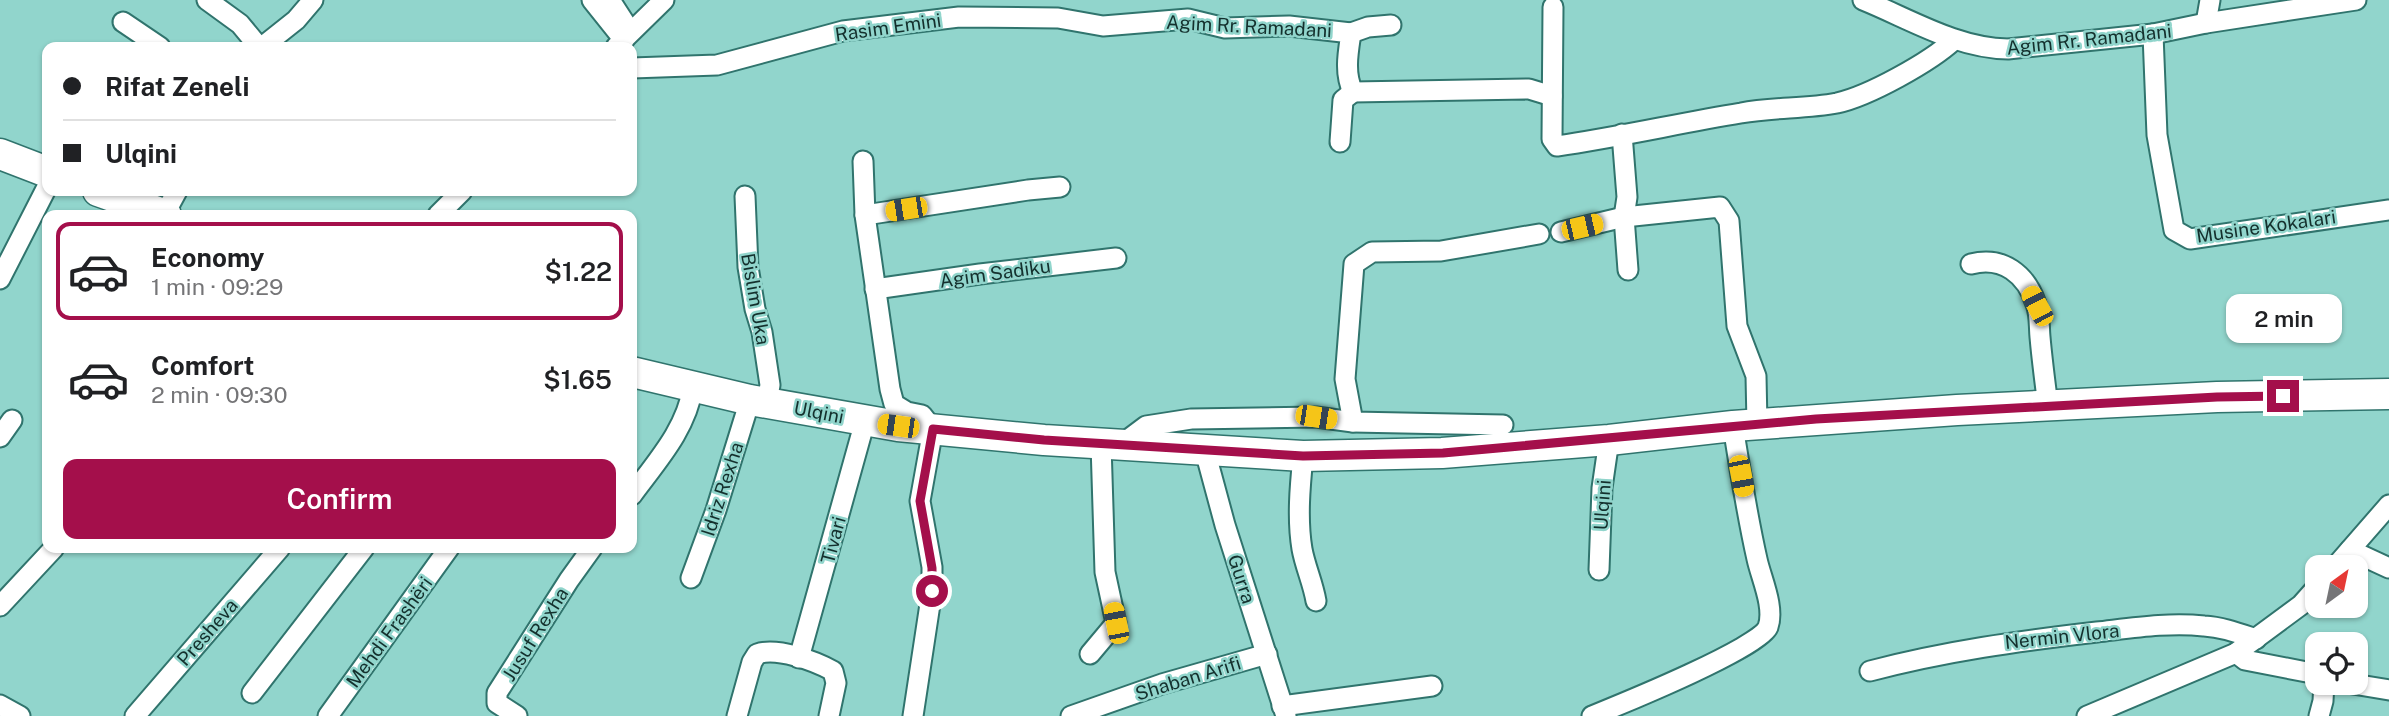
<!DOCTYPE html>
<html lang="en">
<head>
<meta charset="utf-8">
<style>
  body { margin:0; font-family:"Public Sans",sans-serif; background:#f6f6f6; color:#202124; height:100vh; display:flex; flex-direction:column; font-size:26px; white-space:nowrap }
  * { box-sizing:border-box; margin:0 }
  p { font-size:23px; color:#757577 }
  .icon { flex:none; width:38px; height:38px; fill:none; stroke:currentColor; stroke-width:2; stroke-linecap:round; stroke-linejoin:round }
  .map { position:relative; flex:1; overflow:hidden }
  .side { position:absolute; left:42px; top:210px; width:595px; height:343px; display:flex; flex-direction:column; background:#fff; border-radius:14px; box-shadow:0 2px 5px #0004 }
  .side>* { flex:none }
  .top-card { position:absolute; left:42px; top:42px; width:595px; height:154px; border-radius:14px; box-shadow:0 2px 5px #0004; display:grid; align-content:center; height:154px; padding:0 21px; background:#fff }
  .needle { width:46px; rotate:33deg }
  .tools { position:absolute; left:2305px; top:555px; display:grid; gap:14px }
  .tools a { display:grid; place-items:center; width:63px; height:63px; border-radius:14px; background:#fff; box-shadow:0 2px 5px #0004; font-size:35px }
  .end { position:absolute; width:32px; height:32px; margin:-16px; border:9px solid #a40f4b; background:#fff; box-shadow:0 0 0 4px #fff }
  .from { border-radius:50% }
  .bubble { position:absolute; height:49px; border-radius:14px; background:#fff; box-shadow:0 2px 5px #0004; font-size:23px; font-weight:600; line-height:49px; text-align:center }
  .car { position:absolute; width:21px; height:42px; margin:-21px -10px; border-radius:9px; box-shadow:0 0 5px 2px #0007; background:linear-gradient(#f5c518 24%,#345 0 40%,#f5c518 0 76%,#345 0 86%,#f5c518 0) }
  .top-card b { display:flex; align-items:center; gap:24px; height:66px; font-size:26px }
  .top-card b+b { border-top:2px solid #e0e0e0 }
  .top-card i { width:18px; height:18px; background:#202124 }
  ul { padding:12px 0 0; list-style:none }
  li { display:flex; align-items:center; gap:21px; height:98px; margin:0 14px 10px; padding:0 7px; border:4px solid transparent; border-radius:14px }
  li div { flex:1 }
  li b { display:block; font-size:26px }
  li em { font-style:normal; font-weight:600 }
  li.selected { border-color:#a40f4b }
  li>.icon { width:63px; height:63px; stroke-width:1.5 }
  .action { display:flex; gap:14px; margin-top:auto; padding:14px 21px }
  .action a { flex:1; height:80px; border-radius:14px; background:#a40f4b; color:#fff; font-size:28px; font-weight:600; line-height:80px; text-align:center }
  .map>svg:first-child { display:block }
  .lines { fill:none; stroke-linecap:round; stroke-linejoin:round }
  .street-casing { stroke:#30746d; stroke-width:23 }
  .primary-casing { stroke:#30746d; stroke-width:33 }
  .street { stroke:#fff; stroke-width:19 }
  .primary { stroke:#fff; stroke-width:30 }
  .route { stroke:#a40f4b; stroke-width:9 }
  .labels { text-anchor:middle; stroke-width:5; stroke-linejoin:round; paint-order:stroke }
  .street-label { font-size:19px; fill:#14302d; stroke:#91d5cc }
</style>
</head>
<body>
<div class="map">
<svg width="2389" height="716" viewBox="0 0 2389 716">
  <rect width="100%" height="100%" fill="#91d5cc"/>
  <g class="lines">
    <defs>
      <g id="street">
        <path d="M207 0 240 24 259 47"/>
        <path d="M592 0 624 40"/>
        <path d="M610 0 630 31"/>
        <path d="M1863 0C1910 19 1956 48 2008 49L2153 34 2206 23 2356 0"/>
        <path d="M1553 7 1552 139 1557 146C1619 137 1680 123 1741 113 1773 107 1806 109 1837 103 1869 96 1930 62 1954 40"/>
        <path d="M123 22 160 47"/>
        <path d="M2206 23 2210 0"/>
        <path d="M1351 33 1368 27 1391 25"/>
        <path d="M2153 34 2157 135 2174 230 2190 239 2389 210"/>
        <path d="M262 47 296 20 313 0"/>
        <path d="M616 47 664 0"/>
        <path d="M632 68 717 65 843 31 959 17 1058 18 1103 26 1188 19 1225 28 1289 26 1351 33C1348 53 1344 73 1353 92L1529 89 1552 96"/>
        <path d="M1622 134 1627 197 1624 217 1628 270"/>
        <path d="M1340 142 1343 100 1353 92"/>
        <path d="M863 161 865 215 890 389 894 404 907 412 922 415 933 429 920 501 932 567V591L913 716"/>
        <path d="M745 196 748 267 755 309 762 332 770 385 767 402"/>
        <path d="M164 215 177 191"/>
        <path d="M438 215 462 191"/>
        <path d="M865 215 1028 190 1060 187"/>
        <path d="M1561 232 1624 217 1720 207 1729 221 1737 326 1756 376 1757 424"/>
        <path d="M1971 264C2003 256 2026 274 2036 304 2040 314 2039 327 2040 337 2042 360 2045 383 2048 406"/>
        <path d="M0 279 47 187"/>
        <path d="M875 289 980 274 1116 258"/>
        <path d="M1503 425 1353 422 1345 379 1354 264 1372 252 1441 251 1539 234"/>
        <path d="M0 437 12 420"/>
        <path d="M1128 446 1130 438 1146 426 1191 419 1316 417 1353 422"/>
        <path d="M1205 451 1225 525 1286 716"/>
        <path d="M1303 456C1300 486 1297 519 1302 549 1305 566 1313 583 1316 601"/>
        <path d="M632 495C657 461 686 430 693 387"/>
        <path d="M2350 550 2389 568"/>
        <path d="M2335 567 2389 505"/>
        <path d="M1599 570 1602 488 1609 440"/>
        <path d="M691 578 716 510 750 400"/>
        <path d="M0 606 54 548"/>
        <path d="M2236 653 2245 660 2317 674"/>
        <path d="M1090 654 1116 623 1105 572 1101 444"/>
        <path d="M799 658 865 421"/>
        <path d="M1870 671C1946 651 2019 641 2097 632 2132 628 2169 622 2204 626 2222 627 2238 633 2256 639"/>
        <path d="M2341 682 2389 690"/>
        <path d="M252 693 364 548"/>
        <path d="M0 705 20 716"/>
        <path d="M1282 706 1432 686"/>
        <path d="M135 716 280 548"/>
        <path d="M328 716 449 548"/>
        <path d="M517 716 497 703V693L569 580 592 548"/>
        <path d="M737 716 752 662 757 654C777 647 815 661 833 671L836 683 829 716"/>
        <path d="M1071 716 1162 684 1267 654"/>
        <path d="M1592 716C1619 705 1760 648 1768 627 1775 607 1761 578 1757 559 1747 515 1740 470 1733 426"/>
        <path d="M2087 716 2236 653 2301 605 2317 587"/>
        <path d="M2319 716 2323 701 2324 682"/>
      </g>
      <g id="primary">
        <path d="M0 154 47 172"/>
        <path d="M98 191 166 215"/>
        <path d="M632 372 750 400 898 426 1044 440 1303 456 1442 453 1609 440 1733 426 1957 410 2217 397 2389 394"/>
      </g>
    </defs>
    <use href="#street" class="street-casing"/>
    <use href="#primary" class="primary-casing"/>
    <use href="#street" class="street"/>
    <use href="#primary" class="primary"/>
  </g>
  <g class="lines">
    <path class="route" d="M932 591V568L920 501 933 429 1044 440 1303 456 1443 453 1816 419 2217 397 2283 396"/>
  </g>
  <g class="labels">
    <g class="street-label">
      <text transform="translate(1249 26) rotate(3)" y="7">Agim Rr. Ramadani</text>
      <text transform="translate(888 27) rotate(-8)" y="7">Rasim Emini</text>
      <text transform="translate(2089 39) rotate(-6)" y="7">Agim Rr. Ramadani</text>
      <text transform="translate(2266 226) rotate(-8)" y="7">Musine Kokalari</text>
      <text transform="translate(995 273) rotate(-8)" y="7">Agim Sadiku</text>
      <text transform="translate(756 299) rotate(80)" y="7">Bislim Uka</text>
      <text transform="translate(819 412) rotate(11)" y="7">Ulqini</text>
      <text transform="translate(722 489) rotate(-72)" y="7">Idriz Rexha</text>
      <text transform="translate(1602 505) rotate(-86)" y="7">Ulqini</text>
      <text transform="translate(833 540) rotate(-75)" y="7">Tivari</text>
      <text transform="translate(1242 579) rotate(72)" y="7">Gurra</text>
      <text transform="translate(207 632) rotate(-49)" y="7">Presheva</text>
      <text transform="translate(389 632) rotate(-54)" y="7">Mehdi Frashëri</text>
      <text transform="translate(535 634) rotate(-58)" y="7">Jusuf Rexha</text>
      <text transform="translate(2062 636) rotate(-6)" y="7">Nermin Vlora</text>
      <text transform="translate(1188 678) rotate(-17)" y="7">Shaban Arifi</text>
    </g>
  </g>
</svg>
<div class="tools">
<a><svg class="needle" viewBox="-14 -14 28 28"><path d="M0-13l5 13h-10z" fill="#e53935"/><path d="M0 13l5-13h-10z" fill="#757577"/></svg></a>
<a><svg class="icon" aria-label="locate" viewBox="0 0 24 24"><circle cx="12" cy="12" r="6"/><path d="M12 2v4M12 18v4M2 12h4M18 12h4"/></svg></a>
</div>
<i class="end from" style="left:932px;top:591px"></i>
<i class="end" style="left:2283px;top:396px"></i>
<div class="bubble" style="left:2226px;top:294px;width:116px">2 min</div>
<i class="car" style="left:906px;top:209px;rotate:261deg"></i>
<i class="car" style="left:1582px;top:227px;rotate:77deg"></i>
<i class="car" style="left:2037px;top:306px;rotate:332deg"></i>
<i class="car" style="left:1316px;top:417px;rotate:99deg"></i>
<i class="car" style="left:898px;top:426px;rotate:278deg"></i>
<i class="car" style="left:1741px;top:476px;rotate:169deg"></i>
<i class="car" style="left:1116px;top:623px;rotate:349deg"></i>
<div class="top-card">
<b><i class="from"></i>Rifat Zeneli</b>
<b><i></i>Ulqini</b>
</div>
<section class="side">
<ul>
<li class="selected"><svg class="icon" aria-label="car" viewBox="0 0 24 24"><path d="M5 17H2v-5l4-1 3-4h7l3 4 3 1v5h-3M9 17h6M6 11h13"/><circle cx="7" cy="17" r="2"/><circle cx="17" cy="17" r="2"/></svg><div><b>Economy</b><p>1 min · 09:29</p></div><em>$1.22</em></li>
<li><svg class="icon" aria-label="car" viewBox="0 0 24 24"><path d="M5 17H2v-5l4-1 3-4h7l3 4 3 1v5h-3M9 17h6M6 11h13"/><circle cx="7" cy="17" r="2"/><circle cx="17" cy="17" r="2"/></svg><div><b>Comfort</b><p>2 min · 09:30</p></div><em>$1.65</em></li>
</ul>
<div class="action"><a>Confirm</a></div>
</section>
</div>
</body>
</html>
